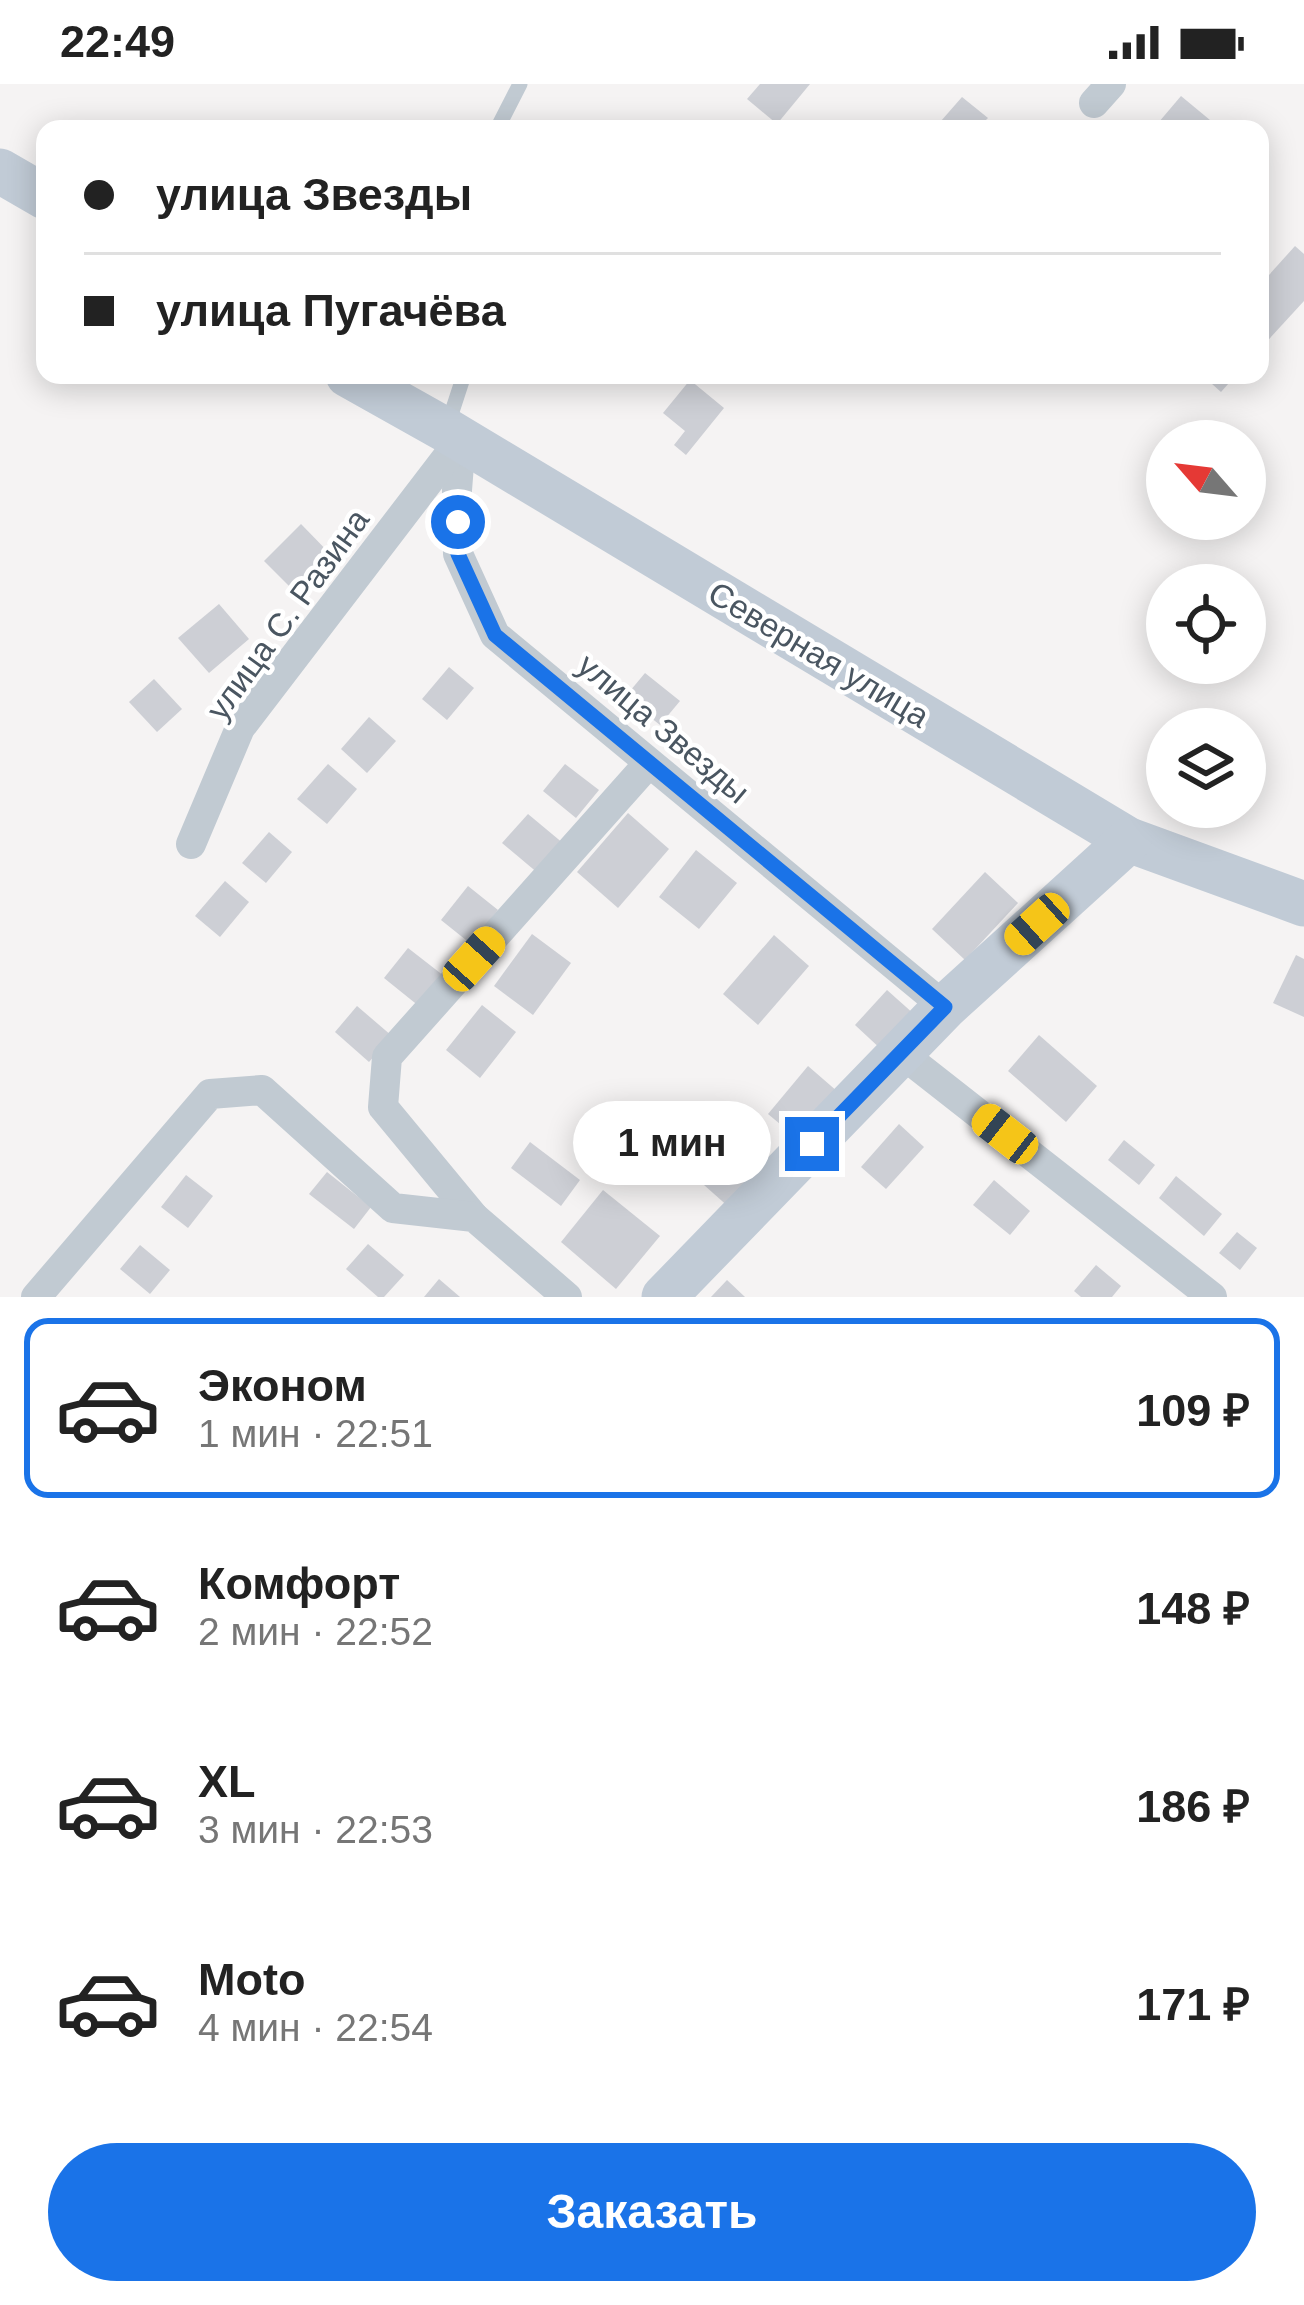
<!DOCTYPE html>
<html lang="ru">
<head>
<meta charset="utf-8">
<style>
  body { margin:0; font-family:Arial,sans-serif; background:#f2f2f2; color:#222; height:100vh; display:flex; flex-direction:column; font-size:45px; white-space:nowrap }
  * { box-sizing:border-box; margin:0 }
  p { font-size:39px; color:#767676 }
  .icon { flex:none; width:66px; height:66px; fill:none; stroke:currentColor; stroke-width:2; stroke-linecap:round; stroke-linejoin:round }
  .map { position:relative; height:1213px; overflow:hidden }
  .panel { display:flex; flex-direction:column; background:#fff; flex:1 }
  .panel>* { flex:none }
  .top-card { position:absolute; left:36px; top:36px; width:1233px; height:264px; border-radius:24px; box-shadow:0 6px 30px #0003; display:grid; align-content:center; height:264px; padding:0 48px; background:#fff }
  .needle { width:78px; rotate:298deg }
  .buttons { position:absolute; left:1146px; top:336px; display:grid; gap:24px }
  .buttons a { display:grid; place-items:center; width:120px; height:120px; border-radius:50%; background:#fff; box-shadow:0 6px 30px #0003; font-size:60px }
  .end { position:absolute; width:54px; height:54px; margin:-27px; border:15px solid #1a73e8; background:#fff; box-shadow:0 0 0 6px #fff }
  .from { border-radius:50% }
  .bubble { position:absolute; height:84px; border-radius:42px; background:#fff; box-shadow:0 6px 30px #0003; font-size:39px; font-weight:800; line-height:84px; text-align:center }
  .car { position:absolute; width:36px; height:72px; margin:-36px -18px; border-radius:15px; box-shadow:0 0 9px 3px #0007; background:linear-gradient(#f5c518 24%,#345 0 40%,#f5c518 0 76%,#345 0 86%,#f5c518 0) }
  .top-card b { display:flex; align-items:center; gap:42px; height:114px; font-size:45px }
  .top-card b+b { border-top:3px solid #e0e0e0 }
  .top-card i { width:30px; height:30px; background:#222 }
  ul { padding:21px 0 0; list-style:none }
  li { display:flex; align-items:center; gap:36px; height:180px; margin:0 24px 18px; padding:0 24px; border:6px solid transparent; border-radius:24px }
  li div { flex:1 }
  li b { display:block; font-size:45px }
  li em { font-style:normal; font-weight:800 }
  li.on { border-color:#1a73e8 }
  li>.icon { width:108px; height:108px; stroke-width:1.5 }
  .cta { display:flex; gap:24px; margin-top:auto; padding:24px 48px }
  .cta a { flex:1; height:138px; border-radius:72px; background:#1a73e8; color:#fff; font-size:48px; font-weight:800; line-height:138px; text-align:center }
  .status { display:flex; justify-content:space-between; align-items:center; height:84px; padding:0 60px; background:#fff; direction:ltr }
  .status svg { height:33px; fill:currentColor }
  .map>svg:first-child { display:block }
  .building { fill:#cdcfd5 }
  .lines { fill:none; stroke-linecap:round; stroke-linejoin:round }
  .lane { stroke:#c1cad2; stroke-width:15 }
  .street { stroke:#c1cad2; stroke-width:30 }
  .secondary { stroke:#c1cbd6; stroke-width:45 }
  .route { stroke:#1a73e8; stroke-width:15 }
  .labels { text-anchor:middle; stroke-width:9; stroke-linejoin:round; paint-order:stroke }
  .street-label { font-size:33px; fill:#4a5661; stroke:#fff }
</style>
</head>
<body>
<div class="status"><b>22:49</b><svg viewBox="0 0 49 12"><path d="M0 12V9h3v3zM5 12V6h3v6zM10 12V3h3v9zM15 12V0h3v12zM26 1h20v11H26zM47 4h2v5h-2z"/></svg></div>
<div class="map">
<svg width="1304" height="1213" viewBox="0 0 1304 1213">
  <rect width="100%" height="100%" fill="#f5f3f3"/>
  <g class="building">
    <path d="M760 0H810L777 40 747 15Z"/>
    <path d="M1181 12 1216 41 1212 45H1153Z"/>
    <path d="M962 13 988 34 977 45H934Z"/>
    <path d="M1295 162 1304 170V217L1260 265V201Z"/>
    <path d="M1202 291H1236L1221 308Z"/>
    <path d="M690 296 724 324 686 371 674 361 685 347 663 329Z"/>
    <path d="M301 440 337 477 300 513 264 477Z"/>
    <path d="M219 520 249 555 209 589 178 554Z"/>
    <path d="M449 583 474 604 447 636 422 615Z"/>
    <path d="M645 589 680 617 660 641 625 613Z"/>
    <path d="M154 595 182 625 157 648 129 618Z"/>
    <path d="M369 633 396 657 367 689 341 665Z"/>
    <path d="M328 680 357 705 327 740 297 715Z"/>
    <path d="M565 680 599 706 576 734 543 707Z"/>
    <path d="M628 729 669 765 618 824 577 788Z"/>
    <path d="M528 730 564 760 539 790 502 759Z"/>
    <path d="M269 748 292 768 266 799 242 779Z"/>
    <path d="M696 766 737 799 699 845 659 813Z"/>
    <path d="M985 788 1018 819 965 876 932 845Z"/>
    <path d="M225 797 249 818 220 853 195 832Z"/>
    <path d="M468 802 498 826 471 860 441 836Z"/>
    <path d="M532 850 571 879 533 931 494 902Z"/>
    <path d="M774 851 809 882 758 941 723 910Z"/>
    <path d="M408 864 444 892 420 923 384 894Z"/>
    <path d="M1296 871 1304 875V933L1273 919Z"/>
    <path d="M887 906 915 931 883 967 855 941Z"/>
    <path d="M482 921 516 948 480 994 446 966Z"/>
    <path d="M357 922 392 952 369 978 335 948Z"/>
    <path d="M1039 951 1097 1002 1066 1038 1008 987Z"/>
    <path d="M808 982 838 1008 798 1055 768 1030Z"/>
    <path d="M899 1040 924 1063 886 1105 861 1083Z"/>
    <path d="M746 1056 772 1080 731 1125 704 1101Z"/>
    <path d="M1124 1056 1155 1081 1139 1101 1108 1076Z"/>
    <path d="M530 1058 580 1096 561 1122 511 1084Z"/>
    <path d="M327 1088 371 1123 354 1145 309 1110Z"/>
    <path d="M186 1091 213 1112 188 1144 161 1123Z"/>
    <path d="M1176 1092 1222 1130 1204 1152 1159 1114Z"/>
    <path d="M994 1096 1030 1127 1010 1151 973 1121Z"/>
    <path d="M603 1106 660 1152 616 1205 561 1158Z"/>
    <path d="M1237 1148 1257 1164 1240 1186 1219 1169Z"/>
    <path d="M368 1160 404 1191 384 1213H378L346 1185Z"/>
    <path d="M140 1161 170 1186 150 1210 120 1185Z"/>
    <path d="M1096 1181 1121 1202 1112 1213H1081L1074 1207Z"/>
    <path d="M439 1195 460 1213H424Z"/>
    <path d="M727 1196 745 1213H711Z"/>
  </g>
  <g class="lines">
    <g class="lane">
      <path d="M497 45 520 0"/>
      <path d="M447 343 464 291"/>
    </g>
    <g class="street">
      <path d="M1094 19 1111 0"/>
      <path d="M461 355 457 406 458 470 495 551 945 923"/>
      <path d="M191 760 240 644 461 355"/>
      <path d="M901 969 1212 1213"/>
      <path d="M474 1133 383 1023 387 973 649 679"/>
      <path d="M36 1213 210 1010 262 1006 393 1124 474 1133 567 1213"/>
    </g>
    <g class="secondary">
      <path d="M0 87 45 113"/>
      <path d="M348 291 446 346 1129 756 1304 820"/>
      <path d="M664 1213 945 923 1129 756"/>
    </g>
  </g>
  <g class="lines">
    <path class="route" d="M458 438V470L495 551 945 923 812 1060"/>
  </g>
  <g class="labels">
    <g class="street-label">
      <text transform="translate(287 530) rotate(-54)" y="12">улица С. Разина</text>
      <text transform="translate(819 570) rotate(31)" y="12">Северная улица</text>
      <text transform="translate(664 644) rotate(40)" y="12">улица Звезды</text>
    </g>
  </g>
</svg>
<div class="buttons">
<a><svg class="needle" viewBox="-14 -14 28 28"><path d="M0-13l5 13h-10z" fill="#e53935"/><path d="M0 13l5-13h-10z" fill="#767676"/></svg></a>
<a><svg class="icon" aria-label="locate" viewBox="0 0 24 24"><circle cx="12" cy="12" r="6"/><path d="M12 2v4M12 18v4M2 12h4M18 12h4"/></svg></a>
<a><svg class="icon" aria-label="layers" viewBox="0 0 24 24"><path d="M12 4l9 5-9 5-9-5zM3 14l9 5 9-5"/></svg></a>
</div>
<i class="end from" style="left:458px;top:438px"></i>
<i class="end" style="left:812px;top:1060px"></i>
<div class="bubble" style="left:573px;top:1017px;width:198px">1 мин</div>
<i class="car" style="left:1037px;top:840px;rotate:228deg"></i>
<i class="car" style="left:474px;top:875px;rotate:42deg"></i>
<i class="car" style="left:1005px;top:1050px;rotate:308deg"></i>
<div class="top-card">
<b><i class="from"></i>улица Звезды</b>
<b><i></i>улица Пугачёва</b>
</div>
</div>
<section class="panel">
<ul>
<li class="on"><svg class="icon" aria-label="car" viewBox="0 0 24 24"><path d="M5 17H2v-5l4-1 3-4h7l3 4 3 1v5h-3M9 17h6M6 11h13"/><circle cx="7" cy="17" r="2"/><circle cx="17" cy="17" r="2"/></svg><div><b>Эконом</b><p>1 мин · 22:51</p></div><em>109 ₽</em></li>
<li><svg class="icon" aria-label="car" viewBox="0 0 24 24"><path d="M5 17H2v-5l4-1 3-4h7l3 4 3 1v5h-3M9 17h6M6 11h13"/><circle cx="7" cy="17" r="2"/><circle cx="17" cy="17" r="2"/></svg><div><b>Комфорт</b><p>2 мин · 22:52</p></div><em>148 ₽</em></li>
<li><svg class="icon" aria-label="car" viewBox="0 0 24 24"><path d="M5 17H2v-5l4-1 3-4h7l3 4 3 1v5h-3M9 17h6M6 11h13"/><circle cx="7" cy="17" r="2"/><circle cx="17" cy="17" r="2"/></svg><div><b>XL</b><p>3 мин · 22:53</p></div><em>186 ₽</em></li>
<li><svg class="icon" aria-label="car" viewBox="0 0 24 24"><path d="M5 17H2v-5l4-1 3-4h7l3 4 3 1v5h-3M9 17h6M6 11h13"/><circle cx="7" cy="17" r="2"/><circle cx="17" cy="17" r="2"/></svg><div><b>Moto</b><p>4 мин · 22:54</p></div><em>171 ₽</em></li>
</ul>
<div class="cta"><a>Заказать</a></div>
</section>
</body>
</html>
